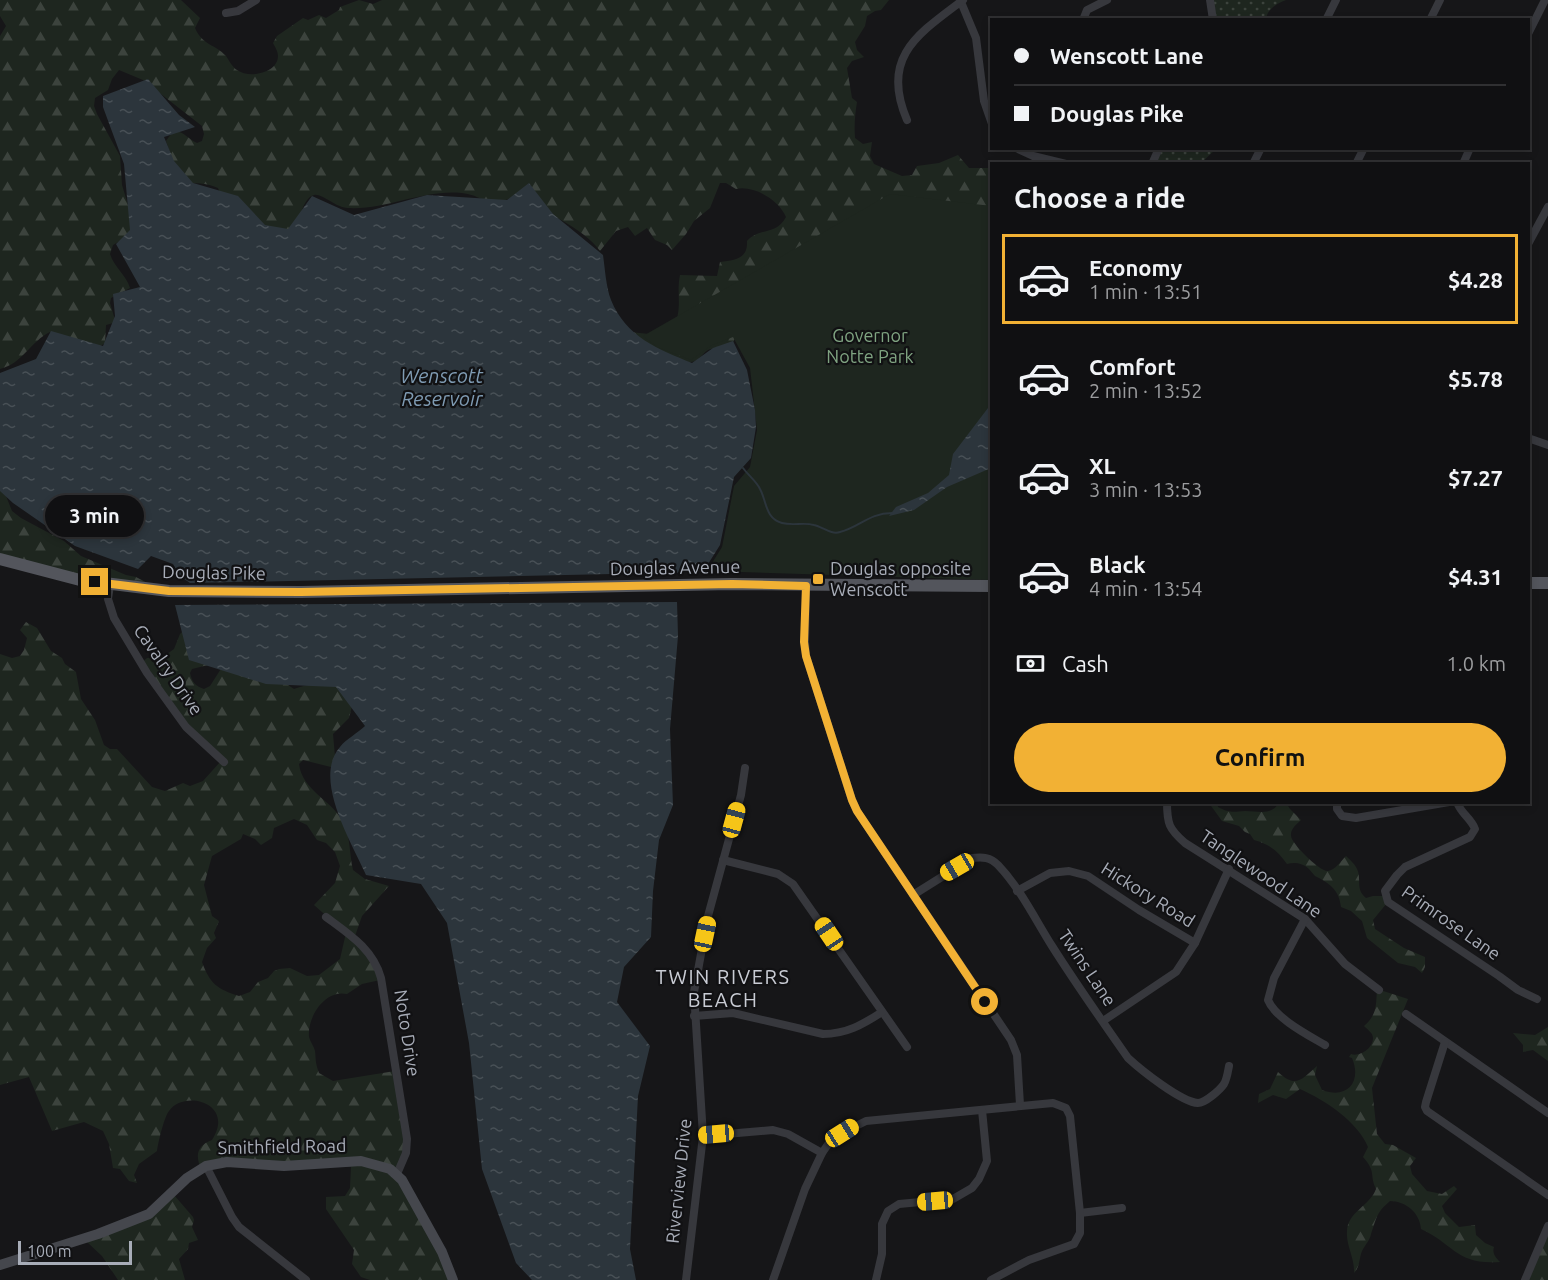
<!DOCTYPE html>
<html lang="en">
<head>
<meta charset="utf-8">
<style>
  body { margin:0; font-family:Ubuntu,sans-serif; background:#19191b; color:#f1f3f6; height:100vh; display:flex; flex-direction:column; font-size:22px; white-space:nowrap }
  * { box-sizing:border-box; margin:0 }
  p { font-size:20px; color:#9c9d9f }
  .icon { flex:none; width:33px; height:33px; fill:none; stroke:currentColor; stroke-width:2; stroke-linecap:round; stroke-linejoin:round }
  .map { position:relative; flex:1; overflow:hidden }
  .details { position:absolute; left:990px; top:162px; width:540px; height:642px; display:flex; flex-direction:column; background:#101012; border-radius:0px; box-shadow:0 3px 9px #0003,0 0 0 2px #303032 }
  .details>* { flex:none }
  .banner { position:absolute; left:990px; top:18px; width:540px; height:132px; border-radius:0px; box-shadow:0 3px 9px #0003,0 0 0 2px #303032; display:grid; align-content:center; height:132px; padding:0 24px; background:#101012 }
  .scale { position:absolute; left:18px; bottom:15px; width:114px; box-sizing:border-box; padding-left:6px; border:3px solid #a8adb8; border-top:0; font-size:16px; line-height:21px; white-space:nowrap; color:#a8adb8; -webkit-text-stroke:4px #111113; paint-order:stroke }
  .end { position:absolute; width:27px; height:27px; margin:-14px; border:8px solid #f2b134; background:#111; box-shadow:0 0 0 3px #111 }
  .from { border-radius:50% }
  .bubble { position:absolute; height:42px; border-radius:21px; background:#101012; box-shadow:0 3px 9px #0003,0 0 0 2px #303032; font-size:20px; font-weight:700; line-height:42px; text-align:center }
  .car { position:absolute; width:18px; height:36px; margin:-18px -9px; border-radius:8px; box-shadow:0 0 4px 2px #0007; background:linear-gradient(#f5c518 24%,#345 0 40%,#f5c518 0 76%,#345 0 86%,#f5c518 0) }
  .banner b { display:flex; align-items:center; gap:21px; height:57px; font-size:22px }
  .banner b+b { border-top:2px solid #303032 }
  .banner i { width:15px; height:15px; background:#f1f3f6 }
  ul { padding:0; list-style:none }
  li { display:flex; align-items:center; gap:18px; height:90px; margin:0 12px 9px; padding:0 12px; border:3px solid transparent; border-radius:0px }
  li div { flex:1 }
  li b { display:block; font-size:22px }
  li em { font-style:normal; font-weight:700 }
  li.active { border-color:#f2b134 }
  li>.icon { width:54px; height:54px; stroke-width:1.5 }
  h2 { padding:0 24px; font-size:27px; line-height:72px }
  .pay { display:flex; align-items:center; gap:15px; height:66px; padding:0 24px; font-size:22px }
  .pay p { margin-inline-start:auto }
  .button { display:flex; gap:12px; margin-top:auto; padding:12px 24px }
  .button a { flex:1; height:69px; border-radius:36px; background:#f2b134; color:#111; font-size:24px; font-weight:700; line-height:69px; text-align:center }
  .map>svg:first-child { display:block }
  .grass { fill:url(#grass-dots) }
  .forest { fill:url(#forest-firs); fill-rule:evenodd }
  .park { fill:#1e261f }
  .water { fill:url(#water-ripples) }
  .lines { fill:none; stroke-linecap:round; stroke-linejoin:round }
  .stream { stroke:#2c353c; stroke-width:2 }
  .street { stroke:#37383d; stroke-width:8 }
  .secondary { stroke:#45474d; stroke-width:10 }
  .primary { stroke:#53555c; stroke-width:12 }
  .route { stroke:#f2b134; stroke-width:8 }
  .poi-dot { fill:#f2b134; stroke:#111113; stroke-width:2 }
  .labels { text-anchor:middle; stroke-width:4.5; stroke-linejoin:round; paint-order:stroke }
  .park-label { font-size:18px; fill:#7fa381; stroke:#111113 }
  .street-label { font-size:18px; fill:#a8adb8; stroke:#111113 }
  .poi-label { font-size:18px; fill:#a8adb8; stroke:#111113; text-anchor:start }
  .water-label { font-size:20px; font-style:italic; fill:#7f9bb3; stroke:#111113 }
  .neighbourhood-label { font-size:20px; letter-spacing:1.5px; fill:#c9ccd4; stroke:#111113 }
</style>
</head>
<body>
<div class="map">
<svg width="1548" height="1280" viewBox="0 0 1548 1280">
  <defs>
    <pattern id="grass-dots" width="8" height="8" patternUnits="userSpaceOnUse" patternTransform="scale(1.5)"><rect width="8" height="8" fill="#1e261f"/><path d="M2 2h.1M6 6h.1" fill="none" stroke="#3c433d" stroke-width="1.8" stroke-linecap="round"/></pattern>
    <pattern id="forest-firs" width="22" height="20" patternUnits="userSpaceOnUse" patternTransform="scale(1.5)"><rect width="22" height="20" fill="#1e261f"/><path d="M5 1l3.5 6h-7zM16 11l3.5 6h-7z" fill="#3c433d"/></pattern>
    <pattern id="water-ripples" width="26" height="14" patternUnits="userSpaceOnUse" patternTransform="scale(1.5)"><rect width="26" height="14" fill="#2c353c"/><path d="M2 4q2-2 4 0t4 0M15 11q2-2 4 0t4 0" fill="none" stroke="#485056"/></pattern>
  </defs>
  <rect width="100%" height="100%" fill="#161618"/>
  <g class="grass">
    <path d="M1208 0H1286C1277 3 1266 10 1266 20L1211 19Z"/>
    <path d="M1160 149H1216L1201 163 1153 164Z"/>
  </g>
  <g class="forest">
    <path d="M0 0H181L200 18 195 28C203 46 215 44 226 56 229 60 232 67 237 70 249 79 278 73 278 56 278 51 275 47 273 43L277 36 303 18 308 20 319 15 326 18 339 10 340 7 359 0 373 4 382 0H889L881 10 875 11 867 16 865 26 855 42 857 50 864 57 852 61 847 68 852 98 857 102C855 114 854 126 855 138L863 144 872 142 870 156 874 164 902 176 912 175 917 166 939 163 958 155 969 168H991L992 305 736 335 732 346C725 348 714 347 708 350 700 355 699 363 688 362L644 345 630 332 658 335 674 327C683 306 676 295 680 275L717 276 720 262C735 260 748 259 747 241 759 227 776 236 786 217 779 200 754 185 736 189L726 183H720L710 208 694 221 686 234 672 250 667 245 655 240 647 228 635 236 628 227 616 231 600 251C583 227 541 210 514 196 486 211 487 196 462 193 423 189 387 210 348 208 336 208 322 193 314 195 303 198 300 218 297 227L276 234 221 195 218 188C201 181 196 185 180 181L166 141C178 122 184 137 197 143L202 141 204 134 202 126 143 80 119 70 112 79 108 90 95 98 94 106 97 114 120 156 122 185 131 215V234L113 245 110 254C114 267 126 275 130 288L111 298 110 303 115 320 113 323 106 325 105 343 99 347 50 332C31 341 22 364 0 369V36L6 26 0 16Z"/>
    <path d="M0 489 6 496 12 511 21 518 64 541 81 556 126 575 136 577 153 586 0 562Z"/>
    <path d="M26 622 37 628 51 651 62 658 65 664 76 672 81 699 95 720 104 745 110 749H117L152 787 165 791 183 783 190 786 203 781 221 761 195 740 139 665 147 658 163 657 174 649 180 634 186 628 208 665 192 669 190 673C192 682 195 686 204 689L210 686 226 661 285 683 294 689C307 685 329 678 341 690 345 694 348 701 352 706L349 718 333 734 335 757 331 767 303 760 299 764C302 790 330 799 342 820 351 836 349 853 353 870L365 879 389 886 362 916 355 936 367 951 380 980 362 984 347 994C325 989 307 1017 309 1037 310 1042 314 1046 315 1051 316 1060 315 1062 319 1073L333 1081 395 1071 408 1150 398 1175 453 1280H370L361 1277 352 1264 354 1250 326 1209V1197L345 1196 350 1188 351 1167 219 1166 202 1171C195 1156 196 1146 212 1140 236 1103 184 1089 169 1111 164 1117 158 1143 157 1151L139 1164 134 1175 137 1183 129 1181 120 1169 113 1168 109 1144 103 1131 84 1122 52 1131 29 1077 0 1085V654L12 658 20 656 24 650 27 638 20 630ZM294 819 307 825 317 840 326 843 335 852 340 866 335 883 314 905 346 933 340 959 319 975 307 976 290 968 279 969 274 971 268 978 258 982 250 992 239 996C217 989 210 984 202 962L207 948 216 938 214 933 219 921 212 916 204 885 212 856 241 839 243 834 255 839 261 845 272 838 274 828Z"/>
    <path d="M1209 803H1217L1218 807C1229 813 1233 812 1245 811 1258 811 1271 816 1279 803H1286L1290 809 1301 820C1297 824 1290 829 1291 836 1291 843 1320 872 1328 871 1335 870 1341 861 1346 856 1350 860 1355 864 1357 869 1362 880 1355 889 1366 898L1373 896H1386L1387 903 1373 920 1375 929 1404 948 1425 957V967L1422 973 1415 967 1398 963 1367 938 1362 921 1351 911 1341 907C1339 889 1329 883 1315 876 1313 874 1311 871 1309 869 1303 863 1294 862 1287 864 1278 851 1269 844 1254 840L1250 834 1245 832 1239 826 1222 821Z"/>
    <path d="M1377 989 1408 999 1372 1088 1377 1134 1385 1144 1393 1145 1416 1158 1410 1166 1412 1174 1427 1191 1442 1194 1454 1186 1457 1189 1442 1206 1445 1213 1459 1227 1475 1225 1476 1235 1485 1243 1494 1247C1492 1253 1495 1257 1500 1262 1456 1265 1454 1244 1421 1229 1420 1213 1406 1201 1390 1201 1376 1213 1377 1217 1371 1234 1370 1240 1365 1245 1362 1251 1359 1258 1360 1267 1354 1273 1355 1259 1346 1245 1347 1232 1347 1212 1370 1206 1376 1189 1369 1174 1377 1173 1363 1157L1368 1147C1358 1122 1325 1100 1300 1089L1286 1099 1273 1095 1258 1103 1259 1094 1270 1089 1278 1072C1296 1089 1302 1079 1317 1066L1315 1075 1322 1090C1348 1100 1362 1081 1352 1058L1349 1057 1351 1054C1359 1057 1373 1049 1373 1038 1373 1033 1368 1030 1364 1026 1377 1015 1376 1005 1377 989Z"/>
    <path d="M1548 1027V1061L1533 1050 1523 1052V1045L1513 1033 1535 1035Z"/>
    <path d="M174 1195 193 1217 194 1220 192 1227 198 1240 189 1243 188 1249 179 1259 185 1280H118L102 1256 87 1242Z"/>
    <path d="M1548 1226V1280H1525Z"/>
  </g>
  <path class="park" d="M890 194 991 206V580L707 571 722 547 734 486 750 467 757 430 750 368 733 337 712 345 691 360 657 347 643 336Z"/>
  <g class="water">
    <path d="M148 79 179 115 195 127 164 137 174 161 193 183 238 196 265 225 288 229 312 196 354 215 427 195 507 200 529 183 553 214 603 255C605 269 606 287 611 300 626 337 658 349 692 363L713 348 733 341 747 370 755 410 756 427 751 458 734 477 720 545 703 572 190 583 180 576 173 564 151 556 138 569 75 546 13 503 0 491V373L36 359 51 331 103 346 115 316 113 294 140 287 116 244 130 230 124 164 103 107V96Z"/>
    <path d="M991 407V468L947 487 914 510 889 516 896 507 928 493 949 475 953 454 988 408Z"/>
    <path d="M677 602 678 636 670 729 673 805 659 840 653 891 651 937 624 967 617 1002 650 1046 638 1096 630 1249 636 1280H532L516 1263 482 1169 469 1043 447 923 421 884 366 875C352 843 312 779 340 747 346 739 358 733 365 726L336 687 266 684 189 660 175 605Z"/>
  </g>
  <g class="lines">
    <path class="stream" d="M743 468C748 475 757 482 760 489 767 502 765 518 782 523 793 526 804 522 814 525 823 527 831 535 840 532 860 527 869 513 892 513"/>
    <g class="street">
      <path d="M1210 0 1213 20"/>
      <path d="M961 2 976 38 984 101 992 124"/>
      <path d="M226 13 238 11 256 0"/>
      <path d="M1083 20 1087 10 1107 0"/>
      <path d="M1326 20 1336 0"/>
      <path d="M1430 20 1440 0"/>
      <path d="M1528 34 1545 0"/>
      <path d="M907 120C880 57 918 34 963 0"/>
      <path d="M1016 148 1033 156 1066 164"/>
      <path d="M1152 164 1159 148"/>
      <path d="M1253 164 1261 148"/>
      <path d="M1356 164 1364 148"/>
      <path d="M1463 164 1470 148"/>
      <path d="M1528 244 1548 207"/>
      <path d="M1528 438 1548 445"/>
      <path d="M110 585 108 599 114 618 147 673 186 727 224 762"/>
      <path d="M806 586 805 642 806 656 852 800 857 811 1011 1040 1017 1055 1020 1105"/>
      <path d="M1167 802C1167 824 1169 829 1185 843L1305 919 1345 964 1379 990"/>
      <path d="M1337 802V809L1342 816 1356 818 1449 802"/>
      <path d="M1457 802C1461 814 1471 818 1475 829L1470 837 1405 867 1397 875 1385 891 1388 902 1499 976 1518 990 1537 999"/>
      <path d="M723 860 778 874 793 884 907 1047"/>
      <path d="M1017 891 1050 873 1069 871 1088 876 1139 910 1195 943"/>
      <path d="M913 895 972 858C983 857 990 857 998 865 1020 888 1035 919 1052 946 1076 984 1102 1021 1128 1058 1141 1070 1181 1102 1198 1103 1205 1103 1220 1090 1224 1084 1227 1079 1228 1071 1229 1066"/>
      <path d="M326 917C349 934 373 949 381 978L407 1139 406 1153 397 1174"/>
      <path d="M1305 919 1274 978 1268 1000C1275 1018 1308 1035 1325 1045"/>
      <path d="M1406 1014 1548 1113"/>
      <path d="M694 1016 733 1013 823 1034C846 1034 862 1025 882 1012"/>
      <path d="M1103 1021 1176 972 1195 943 1229 869"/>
      <path d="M1445 1042 1426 1102 1425 1107 1427 1111 1548 1195"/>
      <path d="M703 1136 773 1130 788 1134 822 1153"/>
      <path d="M206 1166 232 1217 239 1227 306 1280"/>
      <path d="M1080 1213 1122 1208"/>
      <path d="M686 1280 703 1136 694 992 708 916 741 795 745 768"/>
      <path d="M773 1280 805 1189 822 1153 829 1143 842 1133 866 1121 1053 1103 1066 1108 1070 1116 1080 1213V1233L1074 1244 1029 1260 991 1280"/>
      <path d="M876 1280 882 1254V1224L888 1211 899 1204 953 1199 972 1188 979 1179 987 1161 982 1110"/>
      <path d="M1525 1280 1548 1226"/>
    </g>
    <path class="secondary" d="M0 1265 98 1234 149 1214 187 1178 206 1166 227 1162 284 1166 361 1161 390 1169 402 1180 442 1252 453 1280"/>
    <g class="primary">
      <path d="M0 559 80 580 169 591 301 592 732 584 992 586"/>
      <path d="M1528 583H1548"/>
    </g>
  </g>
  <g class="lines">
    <path class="route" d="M95 582 169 591 301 592 732 584 806 586 804 642 806 656 852 800 857 811 985 1002"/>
  </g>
  <rect class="poi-dot" x="812" y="573" width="12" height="12" rx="3"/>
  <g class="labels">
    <g class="park-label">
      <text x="870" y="342">Governor<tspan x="870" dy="21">Notte Park</tspan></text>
    </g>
    <g class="street-label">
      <text transform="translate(675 568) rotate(-1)" y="6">Douglas Avenue</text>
      <text transform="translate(214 573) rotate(1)" y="6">Douglas Pike</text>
      <text transform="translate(168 670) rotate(55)" y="6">Cavalry Drive</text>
      <text transform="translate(1261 874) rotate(34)" y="6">Tanglewood Lane</text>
      <text transform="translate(1148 895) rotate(32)" y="6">Hickory Road</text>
      <text transform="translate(1451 923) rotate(35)" y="6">Primrose Lane</text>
      <text transform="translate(1087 968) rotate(56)" y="6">Twins Lane</text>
      <text transform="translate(407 1033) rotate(81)" y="6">Noto Drive</text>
      <text transform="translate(282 1147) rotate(-1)" y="6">Smithfield Road</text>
      <text transform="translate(679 1181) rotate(-84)" y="6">Riverview Drive</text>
    </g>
    <g class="poi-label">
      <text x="830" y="575">Douglas opposite<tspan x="830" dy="21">Wenscott</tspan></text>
    </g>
    <g class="water-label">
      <text x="442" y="383">Wenscott<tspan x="442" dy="23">Reservoir</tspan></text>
    </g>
    <g class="neighbourhood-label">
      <text x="723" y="984">TWIN RIVERS<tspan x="723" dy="23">BEACH</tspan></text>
    </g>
  </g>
</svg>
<div class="scale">100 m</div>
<i class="end from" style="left:985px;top:1002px"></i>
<i class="end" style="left:95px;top:582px"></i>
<div class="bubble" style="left:45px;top:495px;width:99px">3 min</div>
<i class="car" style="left:734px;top:820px;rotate:15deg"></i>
<i class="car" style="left:957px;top:867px;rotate:240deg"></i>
<i class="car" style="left:705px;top:934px;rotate:12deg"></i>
<i class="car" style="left:829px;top:934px;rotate:326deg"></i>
<i class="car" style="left:842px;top:1133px;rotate:58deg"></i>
<i class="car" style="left:716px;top:1134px;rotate:265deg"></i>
<i class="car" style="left:935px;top:1201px;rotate:265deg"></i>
<div class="banner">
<b><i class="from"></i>Wenscott Lane</b>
<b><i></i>Douglas Pike</b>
</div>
<section class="details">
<h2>Choose a ride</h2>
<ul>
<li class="active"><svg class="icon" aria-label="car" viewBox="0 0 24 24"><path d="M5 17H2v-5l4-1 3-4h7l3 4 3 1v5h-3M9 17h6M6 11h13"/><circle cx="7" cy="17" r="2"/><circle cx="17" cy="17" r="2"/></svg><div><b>Economy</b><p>1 min · 13:51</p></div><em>$4.28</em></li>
<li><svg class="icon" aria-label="car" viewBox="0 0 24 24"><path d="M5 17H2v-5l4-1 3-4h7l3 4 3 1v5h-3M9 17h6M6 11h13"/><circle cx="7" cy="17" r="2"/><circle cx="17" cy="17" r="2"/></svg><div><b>Comfort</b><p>2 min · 13:52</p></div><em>$5.78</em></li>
<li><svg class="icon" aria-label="car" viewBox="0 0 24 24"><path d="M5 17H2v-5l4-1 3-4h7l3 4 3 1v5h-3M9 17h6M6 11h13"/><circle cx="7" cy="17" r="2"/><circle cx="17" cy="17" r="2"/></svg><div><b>XL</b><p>3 min · 13:53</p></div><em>$7.27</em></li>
<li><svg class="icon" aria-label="car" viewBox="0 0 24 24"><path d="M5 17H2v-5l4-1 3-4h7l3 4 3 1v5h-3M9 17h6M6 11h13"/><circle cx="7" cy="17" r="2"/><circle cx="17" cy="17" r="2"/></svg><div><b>Black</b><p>4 min · 13:54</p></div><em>$4.31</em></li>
</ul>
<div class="pay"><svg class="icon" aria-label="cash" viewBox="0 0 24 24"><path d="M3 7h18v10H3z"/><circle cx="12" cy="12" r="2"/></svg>Cash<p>1.0 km</p></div>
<div class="button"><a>Confirm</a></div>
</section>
</div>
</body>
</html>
